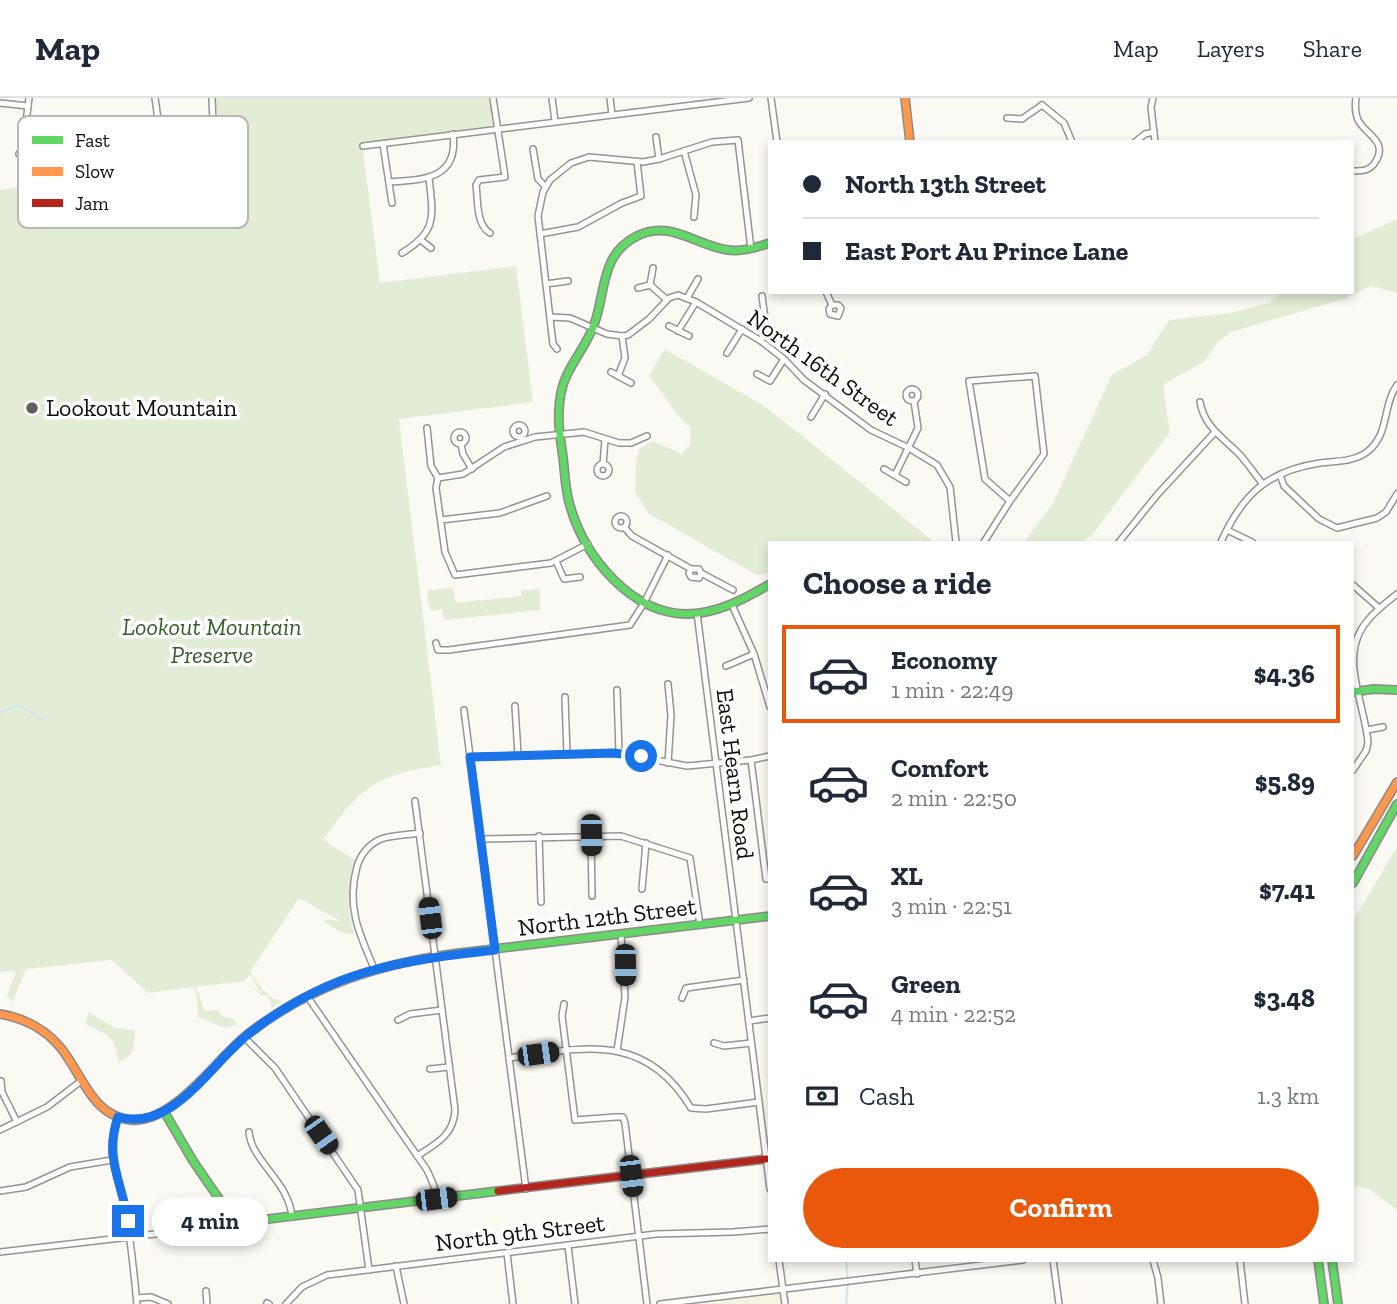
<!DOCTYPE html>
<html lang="en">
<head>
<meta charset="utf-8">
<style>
  body { margin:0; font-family:"Zilla Slab",serif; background:#f2f2f3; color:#1f2937; height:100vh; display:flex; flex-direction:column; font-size:26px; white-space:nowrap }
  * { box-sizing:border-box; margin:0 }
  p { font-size:23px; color:#747a83 }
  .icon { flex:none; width:38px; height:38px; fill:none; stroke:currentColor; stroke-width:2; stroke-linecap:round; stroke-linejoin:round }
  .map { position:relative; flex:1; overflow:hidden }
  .sheet { position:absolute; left:768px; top:443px; width:586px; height:721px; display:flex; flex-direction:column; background:#fff; border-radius:0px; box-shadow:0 4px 10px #0003 }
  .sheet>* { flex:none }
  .top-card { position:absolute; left:768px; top:42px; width:586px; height:154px; border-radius:0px; box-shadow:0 4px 10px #0003; display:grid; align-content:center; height:154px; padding:0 35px; background:#fff }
  .end { position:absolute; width:32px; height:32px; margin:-16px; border:9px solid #1a73e8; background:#fff; box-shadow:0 0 0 4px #fff }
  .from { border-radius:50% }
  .bubble { position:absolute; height:49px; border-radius:24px; background:#fff; box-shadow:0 4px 10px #0003; font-size:23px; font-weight:700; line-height:49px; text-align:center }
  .car { position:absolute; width:21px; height:42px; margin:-21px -10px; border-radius:9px; box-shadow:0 0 5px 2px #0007; background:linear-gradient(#222 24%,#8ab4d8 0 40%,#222 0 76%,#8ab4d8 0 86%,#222 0) }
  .top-card b { display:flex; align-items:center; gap:24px; height:66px; font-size:26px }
  .top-card b+b { border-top:2px solid #e0e1e3 }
  .top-card i { width:18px; height:18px; background:#1f2937 }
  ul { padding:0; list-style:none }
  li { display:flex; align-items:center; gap:21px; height:98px; margin:0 14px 10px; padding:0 21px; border:4px solid transparent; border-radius:0px }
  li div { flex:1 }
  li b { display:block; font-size:26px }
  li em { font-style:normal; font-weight:700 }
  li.selected { border-color:#ea580c }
  li>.icon { width:63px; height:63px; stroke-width:1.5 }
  h2 { padding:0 35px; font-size:32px; line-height:84px }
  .pay { display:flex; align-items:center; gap:18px; height:77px; padding:0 35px; font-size:26px }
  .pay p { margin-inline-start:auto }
  .primary-button { display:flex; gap:14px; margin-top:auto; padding:14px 35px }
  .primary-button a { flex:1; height:80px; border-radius:42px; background:#ea580c; color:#fff; font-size:28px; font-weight:700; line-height:80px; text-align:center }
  header { display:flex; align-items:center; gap:42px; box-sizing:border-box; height:98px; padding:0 35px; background:#fff; border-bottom:2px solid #e0e1e3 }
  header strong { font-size:33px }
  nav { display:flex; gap:38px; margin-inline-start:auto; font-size:24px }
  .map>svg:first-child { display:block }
  .farmland { fill:#f5f3e1 }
  .green { fill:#e3edd5 }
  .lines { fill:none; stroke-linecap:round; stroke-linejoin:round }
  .stream { stroke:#cde4f0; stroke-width:2 }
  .street-casing { stroke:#949491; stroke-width:8 }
  .fast-casing { stroke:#8b8a88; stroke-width:10 }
  .slow-casing { stroke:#8b8a88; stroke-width:10 }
  .jam-casing { stroke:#8b8a88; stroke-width:10 }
  .street { stroke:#fefefd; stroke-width:5 }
  .fast { stroke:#63d668; stroke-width:7 }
  .slow { stroke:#ff974d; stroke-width:7 }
  .jam { stroke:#b3261e; stroke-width:7 }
  .route { stroke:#1a73e8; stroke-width:9 }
  .poi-dot { fill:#61605e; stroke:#fff; stroke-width:2.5 }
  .labels { text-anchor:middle; stroke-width:7; stroke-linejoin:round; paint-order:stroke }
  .street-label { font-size:24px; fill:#0e0e0e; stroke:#fff }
  .poi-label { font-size:24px; fill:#0e0e0e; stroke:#fff; text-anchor:start }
  .park-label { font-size:24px; font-style:italic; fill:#315f25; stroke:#fff }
  .key { fill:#fff; stroke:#b7b7b7; stroke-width:2 }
  .key-label { font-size:19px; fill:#0e0e0e }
</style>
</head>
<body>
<header>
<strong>Map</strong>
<nav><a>Map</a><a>Layers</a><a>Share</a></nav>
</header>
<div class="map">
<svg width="1397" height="1206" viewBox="0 0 1397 1206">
  <rect width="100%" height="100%" fill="#faf9f3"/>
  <path class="farmland" d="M779 1194 781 1206H675Z"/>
  <g class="green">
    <path d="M215 0H490L493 25 491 28 362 45 380 185 516 168 533 304 399 321 441 667C376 677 360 689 323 742L355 762C347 788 346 811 355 837L338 833 323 823 332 821 338 824 339 822 299 800 250 874C258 886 267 900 281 903L272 910 268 898 261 897 248 887 260 894 250 876 245 883 195 889C201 897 200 905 205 913L217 912 223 919 232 920 237 926C223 936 213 922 198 919 196 908 200 900 193 889L148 895 112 862 26 871 12 904 7 898 16 873 0 874V92L223 63Z"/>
    <path d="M1397 121V195L1371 188 1344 201 1231 234 1217 245 1205 263 1164 286 1165 304 1170 334 1092 437 1081 444H1024L1053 405 1112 277 1147 257 1169 222 1230 215 1269 205 1282 194H1353V141Z"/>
    <path d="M665 251 761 306 805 340 934 444H770V475L757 477 649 416 635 394 636 365 639 351 652 343 682 356 690 346 691 330 678 318 649 277Z"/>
    <path d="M453 490 456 505 521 498 522 492 540 491V512L444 522 442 511 431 513 427 500 428 492Z"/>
    <path d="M1397 749V1112L1369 1091 1353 1087V823Z"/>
    <path d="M89 914 115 930 135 932C134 949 135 958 118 964 116 939 107 936 85 926Z"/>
  </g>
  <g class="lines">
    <g class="stream">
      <path d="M0 614 17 607 44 622"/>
      <path d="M846 1206 848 1185 846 1162"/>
    </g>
    <defs>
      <g id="street">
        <path d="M155 0 160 35"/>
        <path d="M552 0 555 23"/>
        <path d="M610 0 612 17"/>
        <path d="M771 0 777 44"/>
        <path d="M1153 0 1151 9 1155 44"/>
        <path d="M0 5 28 8"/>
        <path d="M1042 7 1064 25 1072 44"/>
        <path d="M1007 20 1022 21 1042 7"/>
        <path d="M107 39 121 40 210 28 213 26 212 0"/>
        <path d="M656 39 659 61"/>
        <path d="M1135 44 1145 36 1154 34"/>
        <path d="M383 46 392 105"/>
        <path d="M363 48 749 0"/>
        <path d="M533 51 538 81 546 89"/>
        <path d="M684 53 696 97 694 119"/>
        <path d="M19 56 23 49 29 0"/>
        <path d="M1353 73C1363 73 1370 73 1376 63 1388 43 1365 36 1358 22 1355 15 1355 7 1356 0"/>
        <path d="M389 84C423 82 459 81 453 36"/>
        <path d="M490 135C476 127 478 102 476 87L479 82 505 79 493 0"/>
        <path d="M540 136 578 129 622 105 641 98 637 64"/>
        <path d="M422 143 431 150"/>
        <path d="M402 155C438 133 433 118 429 80"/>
        <path d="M546 186 568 183"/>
        <path d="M650 187 653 170"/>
        <path d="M638 190 650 187 666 201"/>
        <path d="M826 194 832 207H838L841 210 838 218 830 216 829 211 832 207"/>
        <path d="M687 200 698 181"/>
        <path d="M550 219 570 220 607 236 622 238 628 237 649 221 669 200 678 197 696 204 761 243 784 261 804 282 871 332 909 350 937 367 950 389 956 444"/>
        <path d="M669 228 689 238"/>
        <path d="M678 233 696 204"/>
        <path d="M761 243 766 228 762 198"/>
        <path d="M557 251 553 246 538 118 543 94 550 82 571 65 589 59 643 64 659 61 712 44 738 42 751 151"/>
        <path d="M727 255 742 231"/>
        <path d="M611 274 631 285"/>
        <path d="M757 276 770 283 784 261"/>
        <path d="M618 278 625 260 622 238"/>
        <circle cx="912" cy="297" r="6"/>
        <path d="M1200 304C1204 328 1222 339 1238 355 1248 365 1254 376 1263 386"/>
        <path d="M811 319 825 296"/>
        <circle cx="519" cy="333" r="6"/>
        <path d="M427 330 431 368 438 380"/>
        <circle cx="460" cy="340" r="6"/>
        <path d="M461 346 463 356 472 371"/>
        <circle cx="603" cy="372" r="6"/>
        <path d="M603 366 605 342"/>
        <path d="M884 371 906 384"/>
        <path d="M895 377 918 330 914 303"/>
        <path d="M1280 377 1284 388 1319 421 1337 430 1377 420 1386 414 1397 396"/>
        <path d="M438 380 436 390 445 454 455 477 551 465 588 446"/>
        <path d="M438 380 463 376 504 349 535 339 584 334 619 345H631L647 338"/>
        <circle cx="621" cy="424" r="6"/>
        <path d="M441 422 500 415 547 398"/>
        <path d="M624 429 632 438 691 471H699L701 475 699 480 691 479 689 475 691 471"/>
        <path d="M1227 432 1252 444"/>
        <path d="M984 444 1010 403 1044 356 1035 278 969 283 985 381 1010 403"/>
        <path d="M1119 444 1157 397 1215 334"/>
        <path d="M1221 444C1242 397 1267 373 1320 365 1336 363 1353 364 1367 354 1390 336 1382 308 1397 287"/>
        <path d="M556 463 564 481 580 479"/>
        <path d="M701 475 733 492"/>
        <path d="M1353 487 1379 510"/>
        <path d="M732 507 754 556 770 609"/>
        <path d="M697 515 770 1091"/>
        <path d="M436 545 438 552H449L630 527 644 505 668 457"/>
        <path d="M726 568 754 556"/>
        <path d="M668 586 671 617 668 665"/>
        <path d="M617 592 619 655"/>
        <path d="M565 599 567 657"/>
        <path d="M515 608 518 657"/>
        <path d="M464 612 526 1091"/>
        <path d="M1367 632 1383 629"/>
        <path d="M470 659 619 655 687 668 751 662 770 658"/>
        <path d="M751 662 766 781H770"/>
        <path d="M1353 672 1366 653 1368 645C1365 604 1337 558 1368 522 1376 512 1387 504 1397 496"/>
        <path d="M415 703 455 1012C454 1037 436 1046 417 1058"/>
        <path d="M591 737 592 798"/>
        <path d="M539 738 541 804"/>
        <path d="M481 741 621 738 690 760 700 827"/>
        <path d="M642 791 646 745"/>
        <path d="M374 870C359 836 346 807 357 769 360 757 369 746 381 741 393 737 407 737 420 735"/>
        <path d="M307 898 427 1072 434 1088 436 1101"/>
        <path d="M682 900 686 890 744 882"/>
        <path d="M564 906 562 918 575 1022 616 1019H623L625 1025 647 1206"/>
        <path d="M398 922 410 916 442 912"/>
        <path d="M749 923 770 920"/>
        <path d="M244 939 275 970 358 1092 369 1172"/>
        <path d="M714 945 724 948 751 945"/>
        <path d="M617 953 625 899 621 836"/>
        <path d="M509 960C583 950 645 933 691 1010L706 1011 759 1004"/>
        <path d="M430 971 449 969"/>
        <path d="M1 983 2 994 17 1024"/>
        <path d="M118 1019C103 1061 120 1076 126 1114 131 1145 134 1175 137 1206"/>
        <path d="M0 1032 47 1009 81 983"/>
        <path d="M249 1034C251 1063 289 1083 292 1119"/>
        <path d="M0 1093 26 1089 70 1069 112 1062"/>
        <path d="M568 1148 575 1206"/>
        <path d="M0 1154 164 1135 174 1128"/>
        <path d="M507 1155 513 1206"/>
        <path d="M779 1162 785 1206"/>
        <path d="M915 1162 917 1176"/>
        <path d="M1053 1162 1059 1206"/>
        <path d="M1153 1162 1158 1180 1161 1206"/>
        <path d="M1240 1162 1245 1206"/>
        <path d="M396 1168 404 1206"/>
        <path d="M206 1193 207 1206"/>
        <path d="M137 1200 151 1199 168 1206"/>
        <path d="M267 1205 269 1206"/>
        <path d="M286 1206 302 1189 327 1177 656 1136 733 1134 770 1131"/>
        <path d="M660 1206 1023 1162"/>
      </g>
      <g id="fast">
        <path d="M770 145C757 149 743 154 728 152 696 148 671 121 637 138 601 156 606 191 595 224 586 252 563 271 560 301 557 321 560 339 563 359 565 376 565 394 571 411 586 460 631 515 686 516 717 516 744 501 770 486"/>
        <path d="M1353 594 1374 591 1397 592"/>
        <path d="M1353 785 1397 706"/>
        <path d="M460 855 770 818"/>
        <path d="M165 1015 193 1063 233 1121 244 1124 498 1093"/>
        <path d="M1318 1162 1324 1206"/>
        <path d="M1332 1162 1338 1206"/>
      </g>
      <g id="slow">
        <path d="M905 0 910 44"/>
        <path d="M1353 758 1397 684"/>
        <path d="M0 916C23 920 44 930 60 949 82 975 91 1018 131 1022 173 1026 216 961 248 936 311 887 381 865 460 855"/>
      </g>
      <path id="jam" d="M498 1093 766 1061"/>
    </defs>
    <use href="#street" class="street-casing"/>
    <use href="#fast" class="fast-casing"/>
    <use href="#slow" class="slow-casing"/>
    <use href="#jam" class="jam-casing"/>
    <use href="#street" class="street"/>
    <use href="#fast" class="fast"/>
    <use href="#slow" class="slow"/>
    <use href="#jam" class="jam"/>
  </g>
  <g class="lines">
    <path class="route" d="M128 1123C122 1084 104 1060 118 1019 173 1034 209 968 246 938 327 873 396 863 495 852L470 659 613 655 641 658"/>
  </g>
  <circle class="poi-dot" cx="32" cy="310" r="7"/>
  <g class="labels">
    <g class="street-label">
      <text transform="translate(823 270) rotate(36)" y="8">North 16th Street</text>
      <text transform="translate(735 676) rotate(83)" y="8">East Hearn Road</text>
      <text transform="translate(607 819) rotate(-7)" y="8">North 12th Street</text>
      <text transform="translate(520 1135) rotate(-7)" y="8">North 9th Street</text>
    </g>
    <g class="poi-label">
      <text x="46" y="318">Lookout Mountain</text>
    </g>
    <g class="park-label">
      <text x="212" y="537">Lookout Mountain<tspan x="212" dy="28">Preserve</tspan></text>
    </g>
  </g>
  <rect x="18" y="18" width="230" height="112" rx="10" class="key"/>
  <rect x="32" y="38" width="31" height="8" fill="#63d668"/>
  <rect x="32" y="69" width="31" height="9" fill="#ff974d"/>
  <rect x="32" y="101" width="31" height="8" fill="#b3261e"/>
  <g class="key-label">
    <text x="75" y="49">Fast</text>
    <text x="75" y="80">Slow</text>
    <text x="75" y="112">Jam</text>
  </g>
</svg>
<i class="end from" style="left:641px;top:658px"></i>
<i class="end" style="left:128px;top:1123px"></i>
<div class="bubble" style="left:152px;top:1099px;width:116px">4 min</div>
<i class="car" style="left:591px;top:737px;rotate:179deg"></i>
<i class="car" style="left:430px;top:820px;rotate:353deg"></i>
<i class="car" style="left:625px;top:867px;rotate:179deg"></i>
<i class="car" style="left:538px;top:956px;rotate:82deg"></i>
<i class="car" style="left:321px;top:1037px;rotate:145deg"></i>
<i class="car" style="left:631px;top:1078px;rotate:173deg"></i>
<i class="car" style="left:436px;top:1101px;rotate:83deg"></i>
<div class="top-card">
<b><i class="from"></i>North 13th Street</b>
<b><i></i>East Port Au Prince Lane</b>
</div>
<section class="sheet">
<h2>Choose a ride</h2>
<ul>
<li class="selected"><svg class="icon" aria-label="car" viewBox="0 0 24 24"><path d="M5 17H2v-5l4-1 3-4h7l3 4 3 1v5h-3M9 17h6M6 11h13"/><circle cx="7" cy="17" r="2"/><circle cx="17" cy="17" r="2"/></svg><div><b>Economy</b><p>1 min · 22:49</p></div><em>$4.36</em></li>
<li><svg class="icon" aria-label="car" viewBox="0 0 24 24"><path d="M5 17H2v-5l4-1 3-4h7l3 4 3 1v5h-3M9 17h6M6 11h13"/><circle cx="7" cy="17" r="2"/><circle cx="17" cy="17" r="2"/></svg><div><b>Comfort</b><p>2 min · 22:50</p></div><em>$5.89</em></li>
<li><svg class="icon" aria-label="car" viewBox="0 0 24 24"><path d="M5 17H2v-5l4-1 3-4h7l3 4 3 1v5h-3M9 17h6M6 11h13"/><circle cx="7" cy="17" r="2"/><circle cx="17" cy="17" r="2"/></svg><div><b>XL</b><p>3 min · 22:51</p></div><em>$7.41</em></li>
<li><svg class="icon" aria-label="car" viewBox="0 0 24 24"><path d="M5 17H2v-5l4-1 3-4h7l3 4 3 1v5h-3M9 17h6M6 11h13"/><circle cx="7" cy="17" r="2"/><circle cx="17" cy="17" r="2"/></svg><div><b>Green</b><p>4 min · 22:52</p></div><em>$3.48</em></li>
</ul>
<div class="pay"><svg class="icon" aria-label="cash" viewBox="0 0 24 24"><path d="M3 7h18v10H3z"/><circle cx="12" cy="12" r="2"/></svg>Cash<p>1.3 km</p></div>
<div class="primary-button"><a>Confirm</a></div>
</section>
</div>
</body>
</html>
